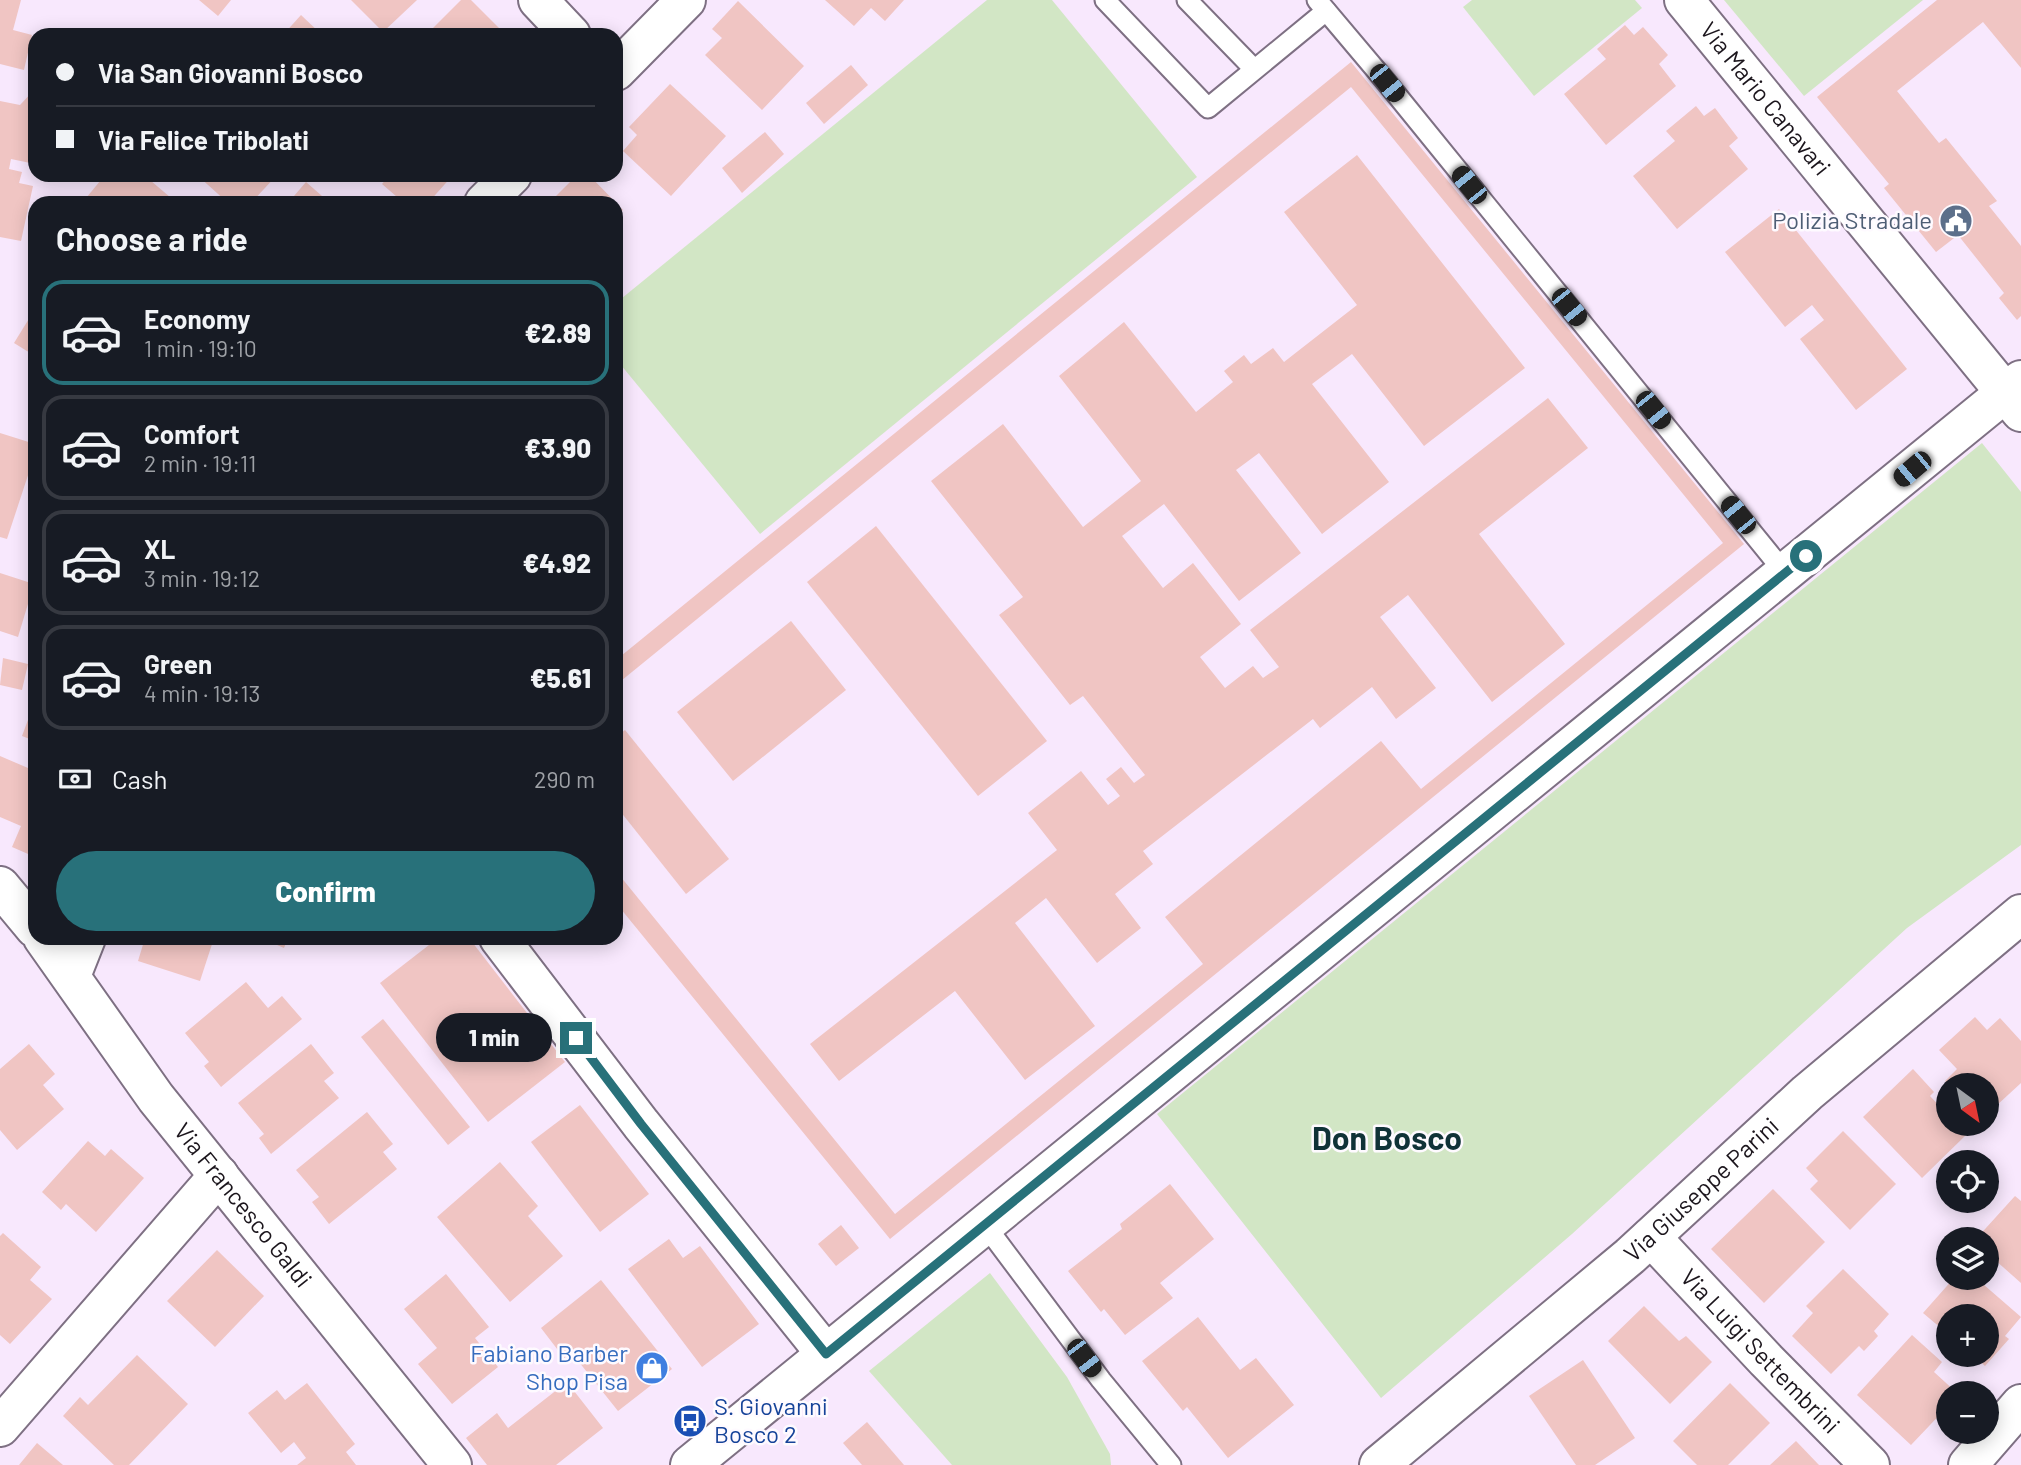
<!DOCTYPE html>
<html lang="en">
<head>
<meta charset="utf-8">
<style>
  body { margin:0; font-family:Barlow,sans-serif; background:#20242c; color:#f1f3f6; height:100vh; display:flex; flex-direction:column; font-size:26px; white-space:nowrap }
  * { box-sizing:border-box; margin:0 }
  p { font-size:23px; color:#9ea1a6 }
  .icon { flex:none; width:38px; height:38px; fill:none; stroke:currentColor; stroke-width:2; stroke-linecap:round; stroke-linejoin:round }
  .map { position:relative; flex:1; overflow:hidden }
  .side { position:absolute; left:28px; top:196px; width:595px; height:749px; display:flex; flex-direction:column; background:#171b24; border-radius:21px; box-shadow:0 4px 18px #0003 }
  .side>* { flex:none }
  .hud { position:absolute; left:28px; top:28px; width:595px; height:154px; border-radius:21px; box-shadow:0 4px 18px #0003; display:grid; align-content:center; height:154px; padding:0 28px; background:#171b24 }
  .needle { width:46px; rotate:147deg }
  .fabs { position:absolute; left:1936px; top:1073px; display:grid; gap:14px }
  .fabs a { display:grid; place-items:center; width:63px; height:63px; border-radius:50%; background:#171b24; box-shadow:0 4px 18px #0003; font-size:35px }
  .end { position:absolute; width:32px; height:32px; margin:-16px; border:9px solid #28717a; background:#fff; box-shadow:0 0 0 4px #fff }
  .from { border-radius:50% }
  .bubble { position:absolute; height:49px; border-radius:24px; background:#171b24; box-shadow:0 4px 18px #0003; font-size:23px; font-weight:800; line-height:49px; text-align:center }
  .car { position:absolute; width:21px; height:42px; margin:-21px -10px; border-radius:9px; box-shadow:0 0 5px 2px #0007; background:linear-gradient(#222 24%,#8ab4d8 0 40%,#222 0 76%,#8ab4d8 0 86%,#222 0) }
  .hud b { display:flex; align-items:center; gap:24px; height:66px; font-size:26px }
  .hud b+b { border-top:2px solid #363941 }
  .hud i { width:18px; height:18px; background:#f1f3f6 }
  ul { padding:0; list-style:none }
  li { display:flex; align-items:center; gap:21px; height:105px; margin:0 14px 10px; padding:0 14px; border:4px solid #363941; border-radius:21px }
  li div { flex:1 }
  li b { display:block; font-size:26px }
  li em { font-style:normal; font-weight:800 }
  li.selected { border-color:#28717a }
  li>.icon { width:63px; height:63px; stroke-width:1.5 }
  h2 { padding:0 28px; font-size:32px; line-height:84px }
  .pay { display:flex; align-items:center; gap:18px; height:77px; padding:0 28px; font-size:26px }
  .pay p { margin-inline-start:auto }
  .primary-button { display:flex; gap:14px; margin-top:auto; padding:14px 28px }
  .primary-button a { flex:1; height:80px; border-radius:42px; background:#28717a; color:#fff; font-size:28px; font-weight:800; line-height:80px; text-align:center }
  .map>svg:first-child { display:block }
  .green { fill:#d2e6c5 }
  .building { fill:#f0c5c3 }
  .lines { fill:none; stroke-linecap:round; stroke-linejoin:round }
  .lane-casing { stroke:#7e7083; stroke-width:23 }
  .street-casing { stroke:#7e7083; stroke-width:42 }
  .secondary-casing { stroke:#7e7083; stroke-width:42 }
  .lane { stroke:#fff; stroke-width:19 }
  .street { stroke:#fff; stroke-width:38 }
  .secondary { stroke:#fff; stroke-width:38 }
  .route { stroke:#28717a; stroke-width:9 }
  .labels { text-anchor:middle; stroke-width:5; stroke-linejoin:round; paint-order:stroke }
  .street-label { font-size:24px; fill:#1b151c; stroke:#fefaff }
  .service-label { font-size:24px; fill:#4e5e75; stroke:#fefaff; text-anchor:end }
  .shop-label { font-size:24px; fill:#366cbe; stroke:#fefaff; text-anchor:end }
  .transit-label { font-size:24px; fill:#164399; stroke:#fefaff; text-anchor:start }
  .district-label { font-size:32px; font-weight:bold; fill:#103237; stroke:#fefaff }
</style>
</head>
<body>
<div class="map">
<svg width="2021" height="1465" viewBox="0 0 2021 1465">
  <rect width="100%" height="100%" fill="#f8e8fd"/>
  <g class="green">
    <path d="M987 0H1052L1197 177 760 534 616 359V303Z"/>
    <path d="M1472 0H1635L1642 8 1534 96 1463 7Z"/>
    <path d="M1724 0H1923L1804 96Z"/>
    <path d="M1982 443 2021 492V845L1907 928 1572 1234 1381 1398 1157 1114Z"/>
    <path d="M990 1273 1067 1377 1110 1454 1111 1465H952L869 1371Z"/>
  </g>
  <g class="building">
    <path d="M0 0H21L13 30 32 35 24 70 0 64Z"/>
    <path d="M199 0H231L218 16Z"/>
    <path d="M351 0H417L383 32Z"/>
    <path d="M461 0H471L506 35H426Z"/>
    <path d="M825 0H904L885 21 871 8 854 26Z"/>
    <path d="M1937 0H2021V68L1983 22 1897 91 1939 143 1946 138 1997 201 1989 206 2021 246V316L2017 320 1999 298 2004 293 1958 235 1936 252 1884 188 1889 184 1817 97Z"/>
    <path d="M738 1 804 66 762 110 705 55 722 38 712 29Z"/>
    <path d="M301 15 322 35H283Z"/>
    <path d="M1625 25 1634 35 1643 27 1668 55 1659 64 1676 86 1606 145 1564 94 1606 59 1597 49Z"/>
    <path d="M1351 62 1744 544 890 1239 616 903V871L895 1214 1203 964 1165 917 1381 741 1421 789 1723 543 1351 87 616 685V660Z"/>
    <path d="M851 65 868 85 824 124 806 103Z"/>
    <path d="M670 84 726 136 671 196 623 151 637 135 629 127Z"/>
    <path d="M35 89V164L11 159 9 169 22 172 19 183 33 186 21 241 0 237V101L20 105Z"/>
    <path d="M1696 106 1704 116 1715 108 1738 138 1729 146 1748 169 1677 229 1633 176 1675 141 1666 131Z"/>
    <path d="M765 132 784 154 742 193 722 168Z"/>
    <path d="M1357 155 1525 368 1424 446 1352 354 1312 384 1389 482 1322 534 1259 453 1236 470 1301 553 1239 601 1164 504 1122 536 1163 588 1193 563 1241 624 1200 657 1225 688 1253 666 1263 678 1279 667 1250 630 1548 398 1588 448 1479 534 1565 644 1492 702 1408 595 1380 617 1436 688 1396 719 1372 687 1320 728 1313 719 1143 851 1153 864 1115 894 1141 928 1097 963 1046 898 1015 923 1095 1026 1025 1080 955 991 839 1081 810 1044 1057 850 1028 813 1081 771 1108 805 1120 796 1106 779 1121 767 1134 783 1145 775 1083 696 1070 705 999 615 1023 597 931 481 1003 424 1083 527 1141 481 1059 376 1124 322 1196 412 1233 382 1224 371 1244 355 1251 364 1273 348 1284 362 1357 305 1284 212Z"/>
    <path d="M105 175H144L177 203H82Z"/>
    <path d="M197 175H277L251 203H228Z"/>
    <path d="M386 175H453L428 203H404L382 184 388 177Z"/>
    <path d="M577 175H589L623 210 616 217V203H553L551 201Z"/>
    <path d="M306 182 330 203H288Z"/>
    <path d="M1779 209 1907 369 1856 410 1800 339 1824 320 1812 305 1785 327 1725 252Z"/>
    <path d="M35 309V356L14 343Z"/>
    <path d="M0 433 35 444V454L7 539 0 537Z"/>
    <path d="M876 526 1047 741 978 796 807 582Z"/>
    <path d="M0 573 34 584 18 637 0 631Z"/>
    <path d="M791 621 846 690 733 781 677 712Z"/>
    <path d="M3 658 28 664 22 690 0 685Z"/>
    <path d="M35 701V741L22 736Z"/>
    <path d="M625 730 729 859 686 894 616 806V737Z"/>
    <path d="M0 756 35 771V857L12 847 21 826 0 817Z"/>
    <path d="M145 938H214L200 981 138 961Z"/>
    <path d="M261 938H288L284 948Z"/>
    <path d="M438 938H469L565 1062 488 1122 380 983Z"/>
    <path d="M246 982 268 1008 282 996 302 1019 221 1087 204 1066 209 1062 185 1033Z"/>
    <path d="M1975 1017 1987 1030 2000 1018 2021 1041V1083L1996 1106 1986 1096V1085H1949L1945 1081 1957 1069 1939 1050Z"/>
    <path d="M383 1019 470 1127 448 1145 361 1037Z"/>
    <path d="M29 1044 55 1074 43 1085 64 1109 17 1150 0 1130V1069Z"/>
    <path d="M311 1044 334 1073 324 1081 339 1098 271 1154 259 1138 264 1134 238 1103Z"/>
    <path d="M1913 1069 1934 1092 1930 1096 1948 1115V1124H1956L1966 1135 1922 1178 1863 1117Z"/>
    <path d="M580 1105 649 1194 600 1232 531 1142Z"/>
    <path d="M367 1112 393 1144 383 1152 397 1169 329 1224 312 1202 319 1197 296 1170Z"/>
    <path d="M1843 1131 1896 1184 1850 1230 1810 1189 1818 1181 1806 1168Z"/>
    <path d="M88 1141 105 1156 111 1149 144 1178 96 1232 66 1204 61 1210 42 1192Z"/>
    <path d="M500 1162 538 1206 528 1216 563 1256 510 1302 437 1217Z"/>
    <path d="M1170 1184 1214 1239 1160 1283 1173 1298 1125 1335 1104 1309 1101 1312 1068 1271 1122 1229 1120 1224Z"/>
    <path d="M1773 1189 1825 1242 1764 1303 1711 1249Z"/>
    <path d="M2015 1196 2021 1201V1283L1986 1252V1239H1976Z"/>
    <path d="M841 1225 859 1248 836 1266 818 1244Z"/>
    <path d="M3 1233 41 1267 30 1280 52 1299 10 1344 0 1335V1236Z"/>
    <path d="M669 1239 683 1258 700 1246 759 1324 702 1367 628 1269Z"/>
    <path d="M217 1250 264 1296 215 1347 167 1301Z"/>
    <path d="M1843 1269 1889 1314 1874 1331 1878 1336 1864 1351 1859 1346 1831 1374 1792 1336 1813 1313 1806 1306Z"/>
    <path d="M446 1274 489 1327 475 1338 498 1367 452 1404 418 1364 437 1348 404 1309Z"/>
    <path d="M1954 1278H1976L2021 1317 2005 1336 2009 1339 1985 1366 1972 1354H1986V1316H1948V1334L1923 1313Z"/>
    <path d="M601 1280 672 1369 618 1411 571 1352 564 1358 541 1328Z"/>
    <path d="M1644 1306 1679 1341 1686 1336 1712 1362 1670 1404 1608 1341Z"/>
    <path d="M1198 1317 1240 1370 1256 1358 1294 1405 1228 1458 1187 1407 1183 1411 1142 1361Z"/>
    <path d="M1912 1335 1942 1362 1934 1372 1957 1393H1948V1406L1911 1445 1857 1395Z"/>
    <path d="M137 1355 188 1404 129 1465H114L63 1416 80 1397 88 1405Z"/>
    <path d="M1583 1360 1635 1438 1595 1465H1576L1529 1396Z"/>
    <path d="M567 1382 603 1428 556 1465H487L466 1438 497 1413 508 1428Z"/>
    <path d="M307 1383 355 1444 346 1452 356 1465H297L306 1458 294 1442 281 1453 248 1413 277 1390 285 1400Z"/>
    <path d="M1730 1383 1770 1423 1728 1465H1697L1673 1441Z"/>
    <path d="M867 1422 904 1465H862L843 1443Z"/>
    <path d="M1796 1441 1819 1465H1770Z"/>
    <path d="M37 1443 63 1465H19Z"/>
  </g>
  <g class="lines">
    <defs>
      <g id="lane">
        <path d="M1105 0 1208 108 1326 11"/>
        <path d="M1187 0 1254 69"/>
        <path d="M1317 0 1387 83 1785 573"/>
        <path d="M985 1225 1101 1380 1171 1465"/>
      </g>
      <g id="street">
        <path d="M538 0 571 35"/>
        <path id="s1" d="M1684 0 2021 412"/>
        <path d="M616 71 686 0"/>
        <path d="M484 203 512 175"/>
        <path d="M0 886 35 928"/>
        <path id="s2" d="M43 938 156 1098 452 1465"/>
        <path d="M499 938 641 1124 826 1354"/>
        <path d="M71 976 86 938"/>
        <path id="s3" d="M1651 1237 1766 1360 1870 1465"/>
        <path d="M0 1427 219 1175"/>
        <path id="s4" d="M1379 1465 1630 1256 1807 1093 2021 914"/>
        <path d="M1968 1465 2021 1404"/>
      </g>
      <path id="secondary" d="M690 1465 2021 380"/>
    </defs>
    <use href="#lane" class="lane-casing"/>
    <use href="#street" class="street-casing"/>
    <use href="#secondary" class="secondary-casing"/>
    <use href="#lane" class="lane"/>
    <use href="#street" class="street"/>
    <use href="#secondary" class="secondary"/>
  </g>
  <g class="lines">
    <path class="route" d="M576 1038 641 1124 826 1354 1806 556"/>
  </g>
  <defs>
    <symbol id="civic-disc" viewBox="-11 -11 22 22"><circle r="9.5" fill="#5c6f8a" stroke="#fefaff"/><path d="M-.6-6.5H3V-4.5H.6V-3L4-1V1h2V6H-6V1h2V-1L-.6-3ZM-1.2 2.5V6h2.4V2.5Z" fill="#fff"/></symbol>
    <symbol id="shop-disc" viewBox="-11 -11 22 22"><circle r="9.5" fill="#3f7fe0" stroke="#fefaff"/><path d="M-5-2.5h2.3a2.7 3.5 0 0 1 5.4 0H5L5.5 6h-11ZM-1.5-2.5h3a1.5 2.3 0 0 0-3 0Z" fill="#fff"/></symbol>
    <symbol id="bus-disc" viewBox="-11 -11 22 22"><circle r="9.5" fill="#1a4fb4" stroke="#fefaff"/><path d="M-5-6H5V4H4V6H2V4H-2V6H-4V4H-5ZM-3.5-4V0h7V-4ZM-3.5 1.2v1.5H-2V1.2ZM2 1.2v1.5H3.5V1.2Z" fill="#fff"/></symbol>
  </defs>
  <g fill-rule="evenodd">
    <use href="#civic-disc" x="1937" y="202" width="38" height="38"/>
    <use href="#shop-disc" x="633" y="1349" width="38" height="38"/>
    <use href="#bus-disc" x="671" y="1402" width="38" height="38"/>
  </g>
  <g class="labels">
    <g class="street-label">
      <text dy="8" stroke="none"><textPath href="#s1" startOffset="128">Via Mario Canavari</textPath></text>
      <text dy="8" stroke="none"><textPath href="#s4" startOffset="424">Via Giuseppe Parini</textPath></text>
      <text dy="8" stroke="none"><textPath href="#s2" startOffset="334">Via Francesco Galdi</textPath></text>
      <text dy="8" stroke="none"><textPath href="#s3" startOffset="158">Via Luigi Settembrini</textPath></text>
    </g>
    <g class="service-label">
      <text x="1932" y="229">Polizia Stradale</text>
    </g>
    <g class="shop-label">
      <text x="628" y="1362">Fabiano Barber<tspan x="628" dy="28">Shop Pisa</tspan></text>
    </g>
    <g class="transit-label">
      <text x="714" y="1415">S. Giovanni<tspan x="714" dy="28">Bosco 2</tspan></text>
    </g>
    <g class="district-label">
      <text x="1387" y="1150">Don Bosco</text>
    </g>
  </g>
</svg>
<div class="fabs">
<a><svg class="needle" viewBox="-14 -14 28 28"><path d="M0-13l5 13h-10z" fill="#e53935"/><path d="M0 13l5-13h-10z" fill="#9ea1a6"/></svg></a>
<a><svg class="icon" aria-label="locate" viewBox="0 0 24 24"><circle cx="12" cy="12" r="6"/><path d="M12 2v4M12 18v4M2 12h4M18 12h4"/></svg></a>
<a><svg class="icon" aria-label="layers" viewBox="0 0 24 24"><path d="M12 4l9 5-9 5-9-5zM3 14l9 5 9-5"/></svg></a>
<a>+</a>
<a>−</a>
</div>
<i class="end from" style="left:1806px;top:556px"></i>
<i class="end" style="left:576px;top:1038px"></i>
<div class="bubble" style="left:436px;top:1013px;width:116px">1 min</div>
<i class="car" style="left:1387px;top:83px;rotate:141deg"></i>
<i class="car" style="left:1469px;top:185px;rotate:321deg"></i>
<i class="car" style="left:1569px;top:307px;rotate:141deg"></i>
<i class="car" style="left:1653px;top:410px;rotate:141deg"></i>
<i class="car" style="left:1912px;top:469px;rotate:230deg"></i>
<i class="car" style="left:1738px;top:515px;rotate:321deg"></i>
<i class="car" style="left:1084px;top:1358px;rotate:143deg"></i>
<div class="hud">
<b><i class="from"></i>Via San Giovanni Bosco</b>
<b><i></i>Via Felice Tribolati</b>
</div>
<section class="side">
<h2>Choose a ride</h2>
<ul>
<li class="selected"><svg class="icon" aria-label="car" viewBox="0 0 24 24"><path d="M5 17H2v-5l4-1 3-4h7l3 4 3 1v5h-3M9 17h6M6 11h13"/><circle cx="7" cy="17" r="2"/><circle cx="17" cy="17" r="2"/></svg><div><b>Economy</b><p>1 min · 19:10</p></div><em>€2.89</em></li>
<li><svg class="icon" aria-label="car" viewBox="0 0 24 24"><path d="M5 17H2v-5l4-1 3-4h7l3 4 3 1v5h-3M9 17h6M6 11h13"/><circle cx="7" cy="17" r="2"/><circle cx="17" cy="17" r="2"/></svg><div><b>Comfort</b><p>2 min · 19:11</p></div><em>€3.90</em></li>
<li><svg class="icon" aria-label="car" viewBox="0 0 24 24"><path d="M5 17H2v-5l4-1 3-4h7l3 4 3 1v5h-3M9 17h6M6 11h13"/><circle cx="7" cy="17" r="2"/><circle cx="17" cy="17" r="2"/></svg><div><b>XL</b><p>3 min · 19:12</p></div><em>€4.92</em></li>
<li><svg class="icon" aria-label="car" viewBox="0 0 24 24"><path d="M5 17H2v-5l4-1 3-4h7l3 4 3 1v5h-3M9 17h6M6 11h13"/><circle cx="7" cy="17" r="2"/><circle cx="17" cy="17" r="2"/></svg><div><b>Green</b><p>4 min · 19:13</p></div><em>€5.61</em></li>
</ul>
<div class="pay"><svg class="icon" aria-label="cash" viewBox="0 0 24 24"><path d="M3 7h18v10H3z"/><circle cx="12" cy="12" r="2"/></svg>Cash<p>290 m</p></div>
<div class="primary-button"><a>Confirm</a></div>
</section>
</div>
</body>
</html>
